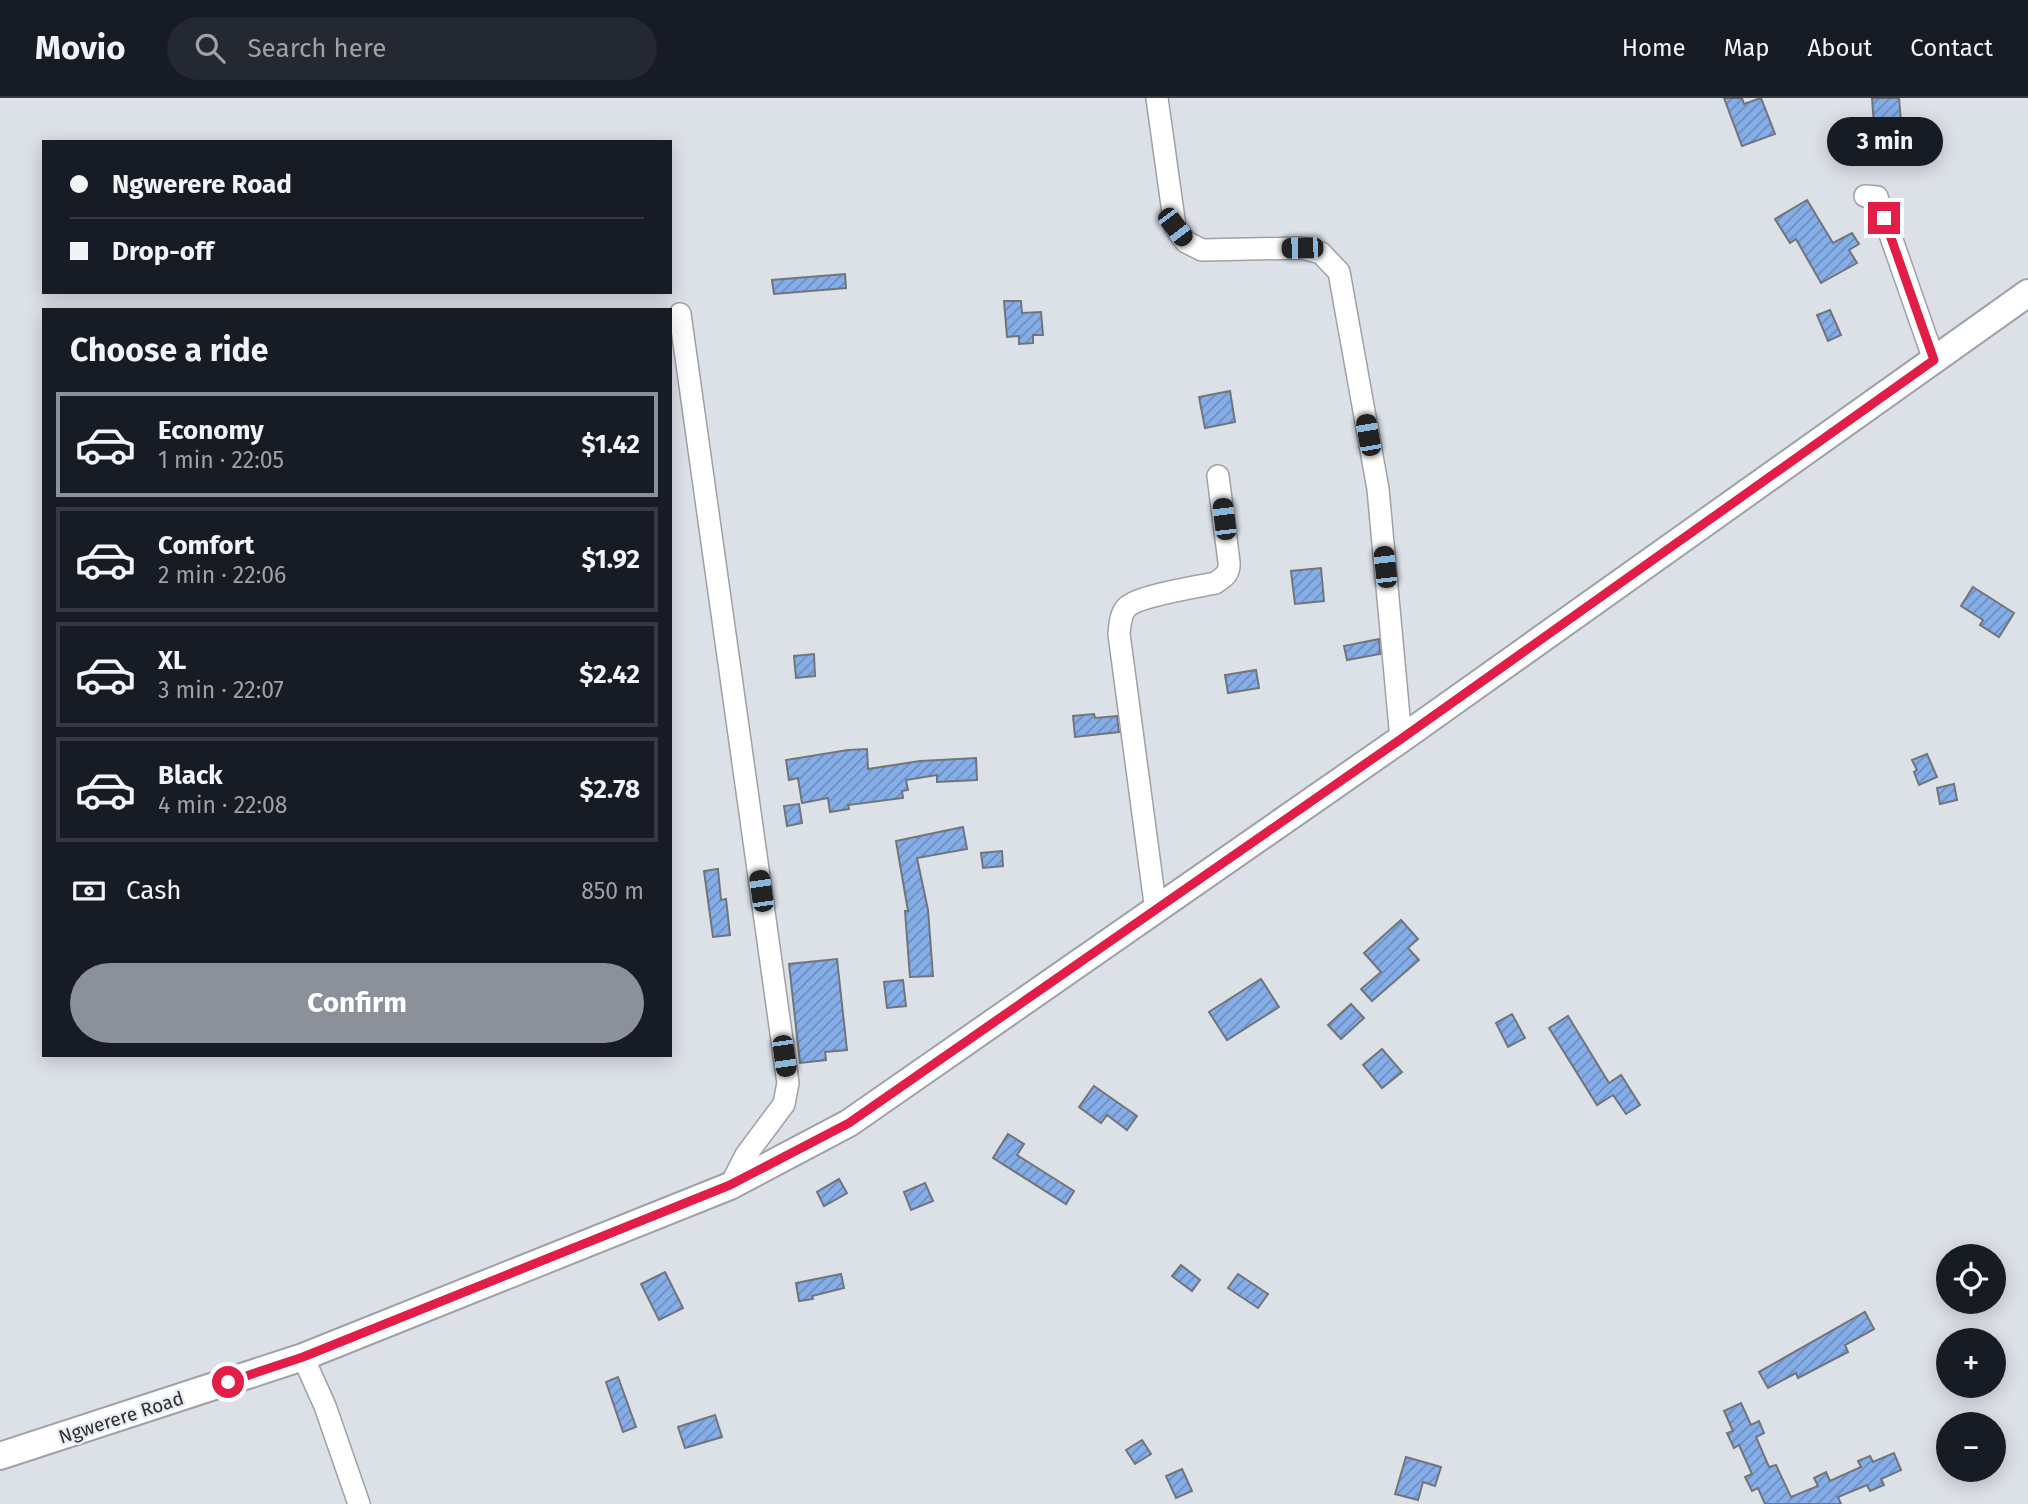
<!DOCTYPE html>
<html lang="en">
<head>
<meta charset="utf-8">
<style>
  body { margin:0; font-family:"Fira Sans",sans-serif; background:#242831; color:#f1f3f6; height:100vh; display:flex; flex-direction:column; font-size:26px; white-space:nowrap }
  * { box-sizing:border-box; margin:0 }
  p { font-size:23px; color:#9ea1a6 }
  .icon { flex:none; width:38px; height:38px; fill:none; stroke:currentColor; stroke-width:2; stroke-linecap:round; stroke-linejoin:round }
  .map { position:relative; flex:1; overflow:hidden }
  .drawer { position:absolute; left:42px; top:210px; width:630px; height:749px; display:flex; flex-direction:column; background:#171b24; border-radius:0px; box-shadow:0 4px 18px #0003 }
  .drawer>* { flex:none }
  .hud { position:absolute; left:42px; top:42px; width:630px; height:154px; border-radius:0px; box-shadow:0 4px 18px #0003; display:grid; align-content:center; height:154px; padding:0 28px; background:#171b24 }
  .tools { position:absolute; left:1936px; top:1146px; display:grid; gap:14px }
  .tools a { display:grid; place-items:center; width:70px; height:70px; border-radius:50%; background:#171b24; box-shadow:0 4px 18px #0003; font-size:35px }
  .end { position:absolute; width:32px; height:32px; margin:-16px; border:9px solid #e11d48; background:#fff; box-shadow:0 0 0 4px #fff }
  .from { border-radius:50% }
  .bubble { position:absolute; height:49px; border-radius:24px; background:#171b24; box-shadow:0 4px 18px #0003; font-size:23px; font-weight:700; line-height:49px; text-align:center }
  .car { position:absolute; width:21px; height:42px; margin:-21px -10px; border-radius:9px; box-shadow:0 0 5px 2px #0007; background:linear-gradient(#222 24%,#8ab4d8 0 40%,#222 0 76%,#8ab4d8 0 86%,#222 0) }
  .hud b { display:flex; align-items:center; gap:24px; height:66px; font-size:26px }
  .hud b+b { border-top:2px solid #363941 }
  .hud i { width:18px; height:18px; background:#f1f3f6 }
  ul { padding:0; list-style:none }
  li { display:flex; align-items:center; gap:21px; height:105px; margin:0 14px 10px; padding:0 14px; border:4px solid #363941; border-radius:0px }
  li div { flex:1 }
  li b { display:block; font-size:26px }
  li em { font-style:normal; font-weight:700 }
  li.active { border-color:#8c9099 }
  li>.icon { width:63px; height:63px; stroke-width:1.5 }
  h2 { padding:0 28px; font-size:32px; line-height:84px }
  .pay { display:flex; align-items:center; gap:18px; height:77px; padding:0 28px; font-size:26px }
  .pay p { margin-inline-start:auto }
  .cta { display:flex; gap:14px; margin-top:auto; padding:14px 28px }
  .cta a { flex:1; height:80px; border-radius:42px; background:#8c9099; color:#fff; font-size:28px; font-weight:700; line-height:80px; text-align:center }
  header { display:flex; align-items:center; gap:42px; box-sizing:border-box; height:98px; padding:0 35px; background:#171b24; border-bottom:2px solid #363941 }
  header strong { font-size:33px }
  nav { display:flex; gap:38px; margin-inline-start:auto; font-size:24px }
  .search { width:490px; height:63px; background:#242831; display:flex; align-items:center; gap:18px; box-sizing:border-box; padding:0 24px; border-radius:38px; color:#9ea1a6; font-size:26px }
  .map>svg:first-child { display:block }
  .building { fill:url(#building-hatch); stroke:#71757a; stroke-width:2 }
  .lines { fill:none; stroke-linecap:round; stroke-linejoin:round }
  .minor-casing { stroke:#9ea1a7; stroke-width:24 }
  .major-casing { stroke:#9ea1a7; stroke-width:30 }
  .minor { stroke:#fff; stroke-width:21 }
  .major { stroke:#fff; stroke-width:26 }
  .route { stroke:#e11d48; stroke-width:9 }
  .labels { text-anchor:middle; stroke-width:5; stroke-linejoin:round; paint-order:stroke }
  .street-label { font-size:19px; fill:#2f3032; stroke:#eaeef4 }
</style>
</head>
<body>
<header>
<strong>Movio</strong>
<div class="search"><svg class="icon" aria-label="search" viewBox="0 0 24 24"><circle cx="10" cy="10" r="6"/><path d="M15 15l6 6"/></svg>Search here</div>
<nav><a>Home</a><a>Map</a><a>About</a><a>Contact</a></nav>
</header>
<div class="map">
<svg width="2028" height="1406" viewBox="0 0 2028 1406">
  <defs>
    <pattern id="building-hatch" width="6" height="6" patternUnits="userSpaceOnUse" patternTransform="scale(1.75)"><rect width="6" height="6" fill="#85ade8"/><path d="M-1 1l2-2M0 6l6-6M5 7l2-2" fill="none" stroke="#6d8dbd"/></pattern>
  </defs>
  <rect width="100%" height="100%" fill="#dce0e7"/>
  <g class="building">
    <path d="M1724 0H1742L1744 6 1761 0 1775 36 1742 48Z"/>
    <path d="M1872 0H1899L1901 24 1891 25 1897 49 1876 54Z"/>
    <path d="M1807 102 1833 145 1852 135 1859 146 1849 152 1857 165 1821 185 1796 141 1790 145 1775 121Z"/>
    <path d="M845 176 846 190 774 196 772 182Z"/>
    <path d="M1004 203H1021L1022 215 1041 214 1043 237H1033V245L1019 246V238L1007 239Z"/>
    <path d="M1830 212 1841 237 1828 243 1817 217Z"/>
    <path d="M1230 293 1235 324 1205 330 1199 299Z"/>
    <path d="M1321 470 1324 503 1295 506 1291 473Z"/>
    <path d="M1973 489 2014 515 1999 539 1980 527 1983 522 1961 508Z"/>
    <path d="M1379 541 1380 556 1347 562 1344 548Z"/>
    <path d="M814 556 815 578 796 580 794 558Z"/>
    <path d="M1256 572 1259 590 1228 595 1225 577Z"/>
    <path d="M1094 616 1095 620 1117 618 1119 634 1075 639 1073 618Z"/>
    <path d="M867 651 868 671 920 663 976 660 977 682 937 684V677L906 682 908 692 902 693 903 700 848 707 849 711 830 714 828 700 802 705 798 680 789 682 786 662 848 652Z"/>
    <path d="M1927 656 1937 679 1919 687 1914 674 1917 672 1912 662Z"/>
    <path d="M1954 686 1957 702 1940 706 1937 690Z"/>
    <path d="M799 706 802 725 787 728 784 708Z"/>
    <path d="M963 729 967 751 917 760 928 812 933 878 910 879 905 813H908L896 743Z"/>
    <path d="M1002 753 1003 768 983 770 981 755Z"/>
    <path d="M718 771 721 802 726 801 730 837 713 839 704 773Z"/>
    <path d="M1401 822 1418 841 1408 850 1419 862 1372 903 1361 891 1381 874 1364 855Z"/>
    <path d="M837 861 847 952 825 954 826 962 800 965 789 866Z"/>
    <path d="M1261 881 1279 909 1227 942 1209 914Z"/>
    <path d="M903 882 906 908 887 910 884 884Z"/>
    <path d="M1351 906 1364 920 1341 941 1328 927Z"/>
    <path d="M1512 916 1525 940 1508 949 1496 925Z"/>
    <path d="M1568 918 1609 985 1621 977 1640 1007 1626 1016 1613 997 1597 1007 1549 930Z"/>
    <path d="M1382 951 1402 974 1382 990 1363 967Z"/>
    <path d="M1094 988 1137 1018 1127 1032 1107 1017 1101 1025 1079 1009Z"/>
    <path d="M1008 1036 1024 1046 1017 1057 1074 1093 1066 1106 993 1060Z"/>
    <path d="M839 1081 847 1095 824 1108 817 1094Z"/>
    <path d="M925 1085 933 1103 911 1112 904 1094Z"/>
    <path d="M1181 1167 1200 1182 1192 1193 1172 1178Z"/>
    <path d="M665 1174 683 1210 659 1222 641 1186Z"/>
    <path d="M841 1176 844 1190 812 1198 813 1201 799 1203 796 1185Z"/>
    <path d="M1238 1176 1268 1196 1258 1210 1228 1190Z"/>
    <path d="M1865 1214 1874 1231 1845 1247 1848 1254 1798 1280 1796 1275 1768 1290 1759 1274Z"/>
    <path d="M618 1279 636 1329 623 1334 606 1284Z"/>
    <path d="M1741 1305 1751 1327 1759 1323 1764 1335 1756 1339 1769 1369 1776 1367 1791 1399 1818 1388 1814 1380 1826 1374 1830 1383 1861 1369 1858 1363 1870 1358 1873 1364 1894 1355 1901 1372 1881 1381 1884 1387 1870 1393 1867 1387 1838 1399 1841 1406H1765L1758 1390 1752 1393 1745 1379 1752 1376 1739 1347 1734 1350 1727 1335 1733 1333 1724 1313Z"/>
    <path d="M715 1317 722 1339 685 1350 678 1329Z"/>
    <path d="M1142 1342 1151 1356 1135 1366 1126 1352Z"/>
    <path d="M1406 1359 1441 1369 1435 1388 1423 1384 1418 1402 1395 1396Z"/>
    <path d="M1182 1371 1192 1393 1176 1400 1166 1378Z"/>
  </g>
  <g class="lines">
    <defs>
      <g id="minor">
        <path d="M1157 0 1175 129 1186 144 1202 152 1302 150 1321 155 1339 174 1378 391 1401 641"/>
        <path d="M1865 98 1877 99 1934 262"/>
        <path d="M680 216 788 985 784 1006 746 1057 730 1088"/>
        <path d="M1156 813 1119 536C1120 527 1120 516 1127 509 1138 498 1196 489 1215 485 1224 479 1230 476 1229 464L1218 378"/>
        <path d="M303 1259 325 1308 359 1406"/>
      </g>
      <path id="major" d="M0 1358 303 1259 730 1088 849 1025 1401 641 2028 195"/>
    </defs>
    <use href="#minor" class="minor-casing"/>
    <use href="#major" class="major-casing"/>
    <use href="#minor" class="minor"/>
    <use href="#major" class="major"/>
  </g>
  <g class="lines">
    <path class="route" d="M228 1284 303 1259 730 1087 849 1025 1401 641 1934 262 1884 120"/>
  </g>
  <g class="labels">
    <g class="street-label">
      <text transform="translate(121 1319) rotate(-18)" y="7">Ngwerere Road</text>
    </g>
  </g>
</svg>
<div class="tools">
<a><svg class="icon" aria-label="locate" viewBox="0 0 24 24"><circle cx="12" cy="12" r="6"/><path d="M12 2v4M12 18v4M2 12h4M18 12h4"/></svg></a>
<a>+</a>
<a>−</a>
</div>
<i class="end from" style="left:228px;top:1284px"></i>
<i class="end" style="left:1884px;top:120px"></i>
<div class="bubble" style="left:1827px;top:19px;width:116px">3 min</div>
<i class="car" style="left:1175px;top:129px;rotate:143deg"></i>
<i class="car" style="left:1302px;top:150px;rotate:269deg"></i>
<i class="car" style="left:1368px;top:337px;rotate:350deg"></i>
<i class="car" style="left:1224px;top:421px;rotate:353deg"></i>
<i class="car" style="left:1385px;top:469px;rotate:354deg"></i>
<i class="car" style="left:761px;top:793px;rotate:352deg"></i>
<i class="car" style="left:784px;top:958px;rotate:172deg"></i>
<div class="hud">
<b><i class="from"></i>Ngwerere Road</b>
<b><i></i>Drop-off</b>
</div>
<section class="drawer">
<h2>Choose a ride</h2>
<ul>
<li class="active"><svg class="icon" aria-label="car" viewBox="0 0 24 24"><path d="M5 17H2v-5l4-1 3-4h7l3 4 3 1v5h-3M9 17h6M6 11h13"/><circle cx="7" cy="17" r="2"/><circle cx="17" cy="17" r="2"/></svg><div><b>Economy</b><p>1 min · 22:05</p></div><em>$1.42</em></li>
<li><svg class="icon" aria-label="car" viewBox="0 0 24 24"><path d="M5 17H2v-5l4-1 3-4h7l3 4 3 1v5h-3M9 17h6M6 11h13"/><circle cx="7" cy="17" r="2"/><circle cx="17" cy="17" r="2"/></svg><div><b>Comfort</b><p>2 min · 22:06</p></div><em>$1.92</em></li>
<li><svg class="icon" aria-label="car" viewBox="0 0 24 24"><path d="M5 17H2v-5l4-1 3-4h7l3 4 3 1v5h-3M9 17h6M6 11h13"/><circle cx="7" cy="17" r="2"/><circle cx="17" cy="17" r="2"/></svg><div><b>XL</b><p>3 min · 22:07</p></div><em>$2.42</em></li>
<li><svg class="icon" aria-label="car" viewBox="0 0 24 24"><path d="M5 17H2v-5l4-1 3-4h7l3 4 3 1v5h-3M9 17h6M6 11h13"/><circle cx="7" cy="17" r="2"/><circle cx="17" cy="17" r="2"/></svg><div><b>Black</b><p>4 min · 22:08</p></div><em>$2.78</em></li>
</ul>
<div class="pay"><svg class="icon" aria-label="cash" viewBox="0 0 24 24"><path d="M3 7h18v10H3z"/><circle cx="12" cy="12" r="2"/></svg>Cash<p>850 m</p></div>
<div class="cta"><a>Confirm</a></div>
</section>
</div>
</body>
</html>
